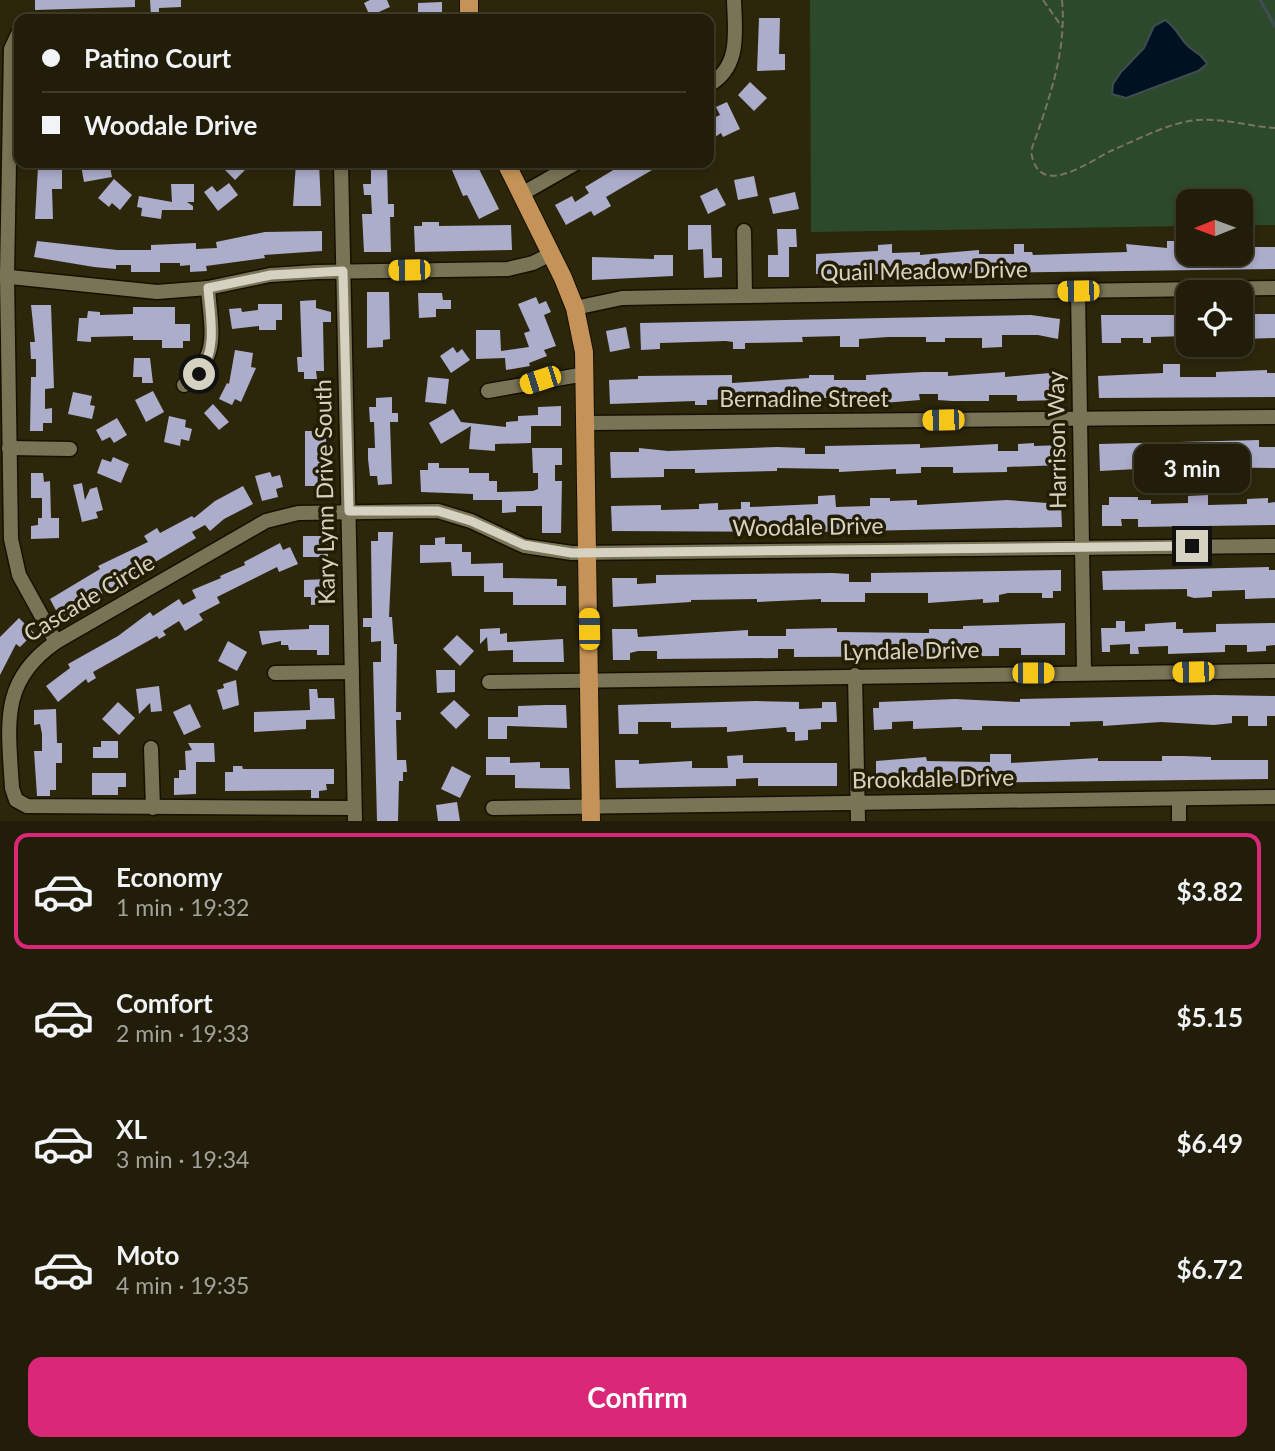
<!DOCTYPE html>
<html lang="en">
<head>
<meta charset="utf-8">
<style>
  body { margin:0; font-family:Lato,sans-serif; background:#292612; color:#f1f3f6; height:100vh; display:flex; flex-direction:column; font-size:26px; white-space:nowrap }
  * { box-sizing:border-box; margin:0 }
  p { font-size:23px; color:#a2a29c }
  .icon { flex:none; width:38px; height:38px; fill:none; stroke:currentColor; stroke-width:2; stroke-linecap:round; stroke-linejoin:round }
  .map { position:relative; height:821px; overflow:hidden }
  .details { display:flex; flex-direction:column; background:#211d08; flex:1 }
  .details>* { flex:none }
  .hud { position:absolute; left:14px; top:14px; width:700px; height:154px; border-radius:14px; box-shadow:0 4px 10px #0003,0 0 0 2px #3e3b29; display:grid; align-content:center; height:154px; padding:0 28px; background:#211d08 }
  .needle { width:46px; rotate:269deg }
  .controls { position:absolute; left:1176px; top:189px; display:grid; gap:14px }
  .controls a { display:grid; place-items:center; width:77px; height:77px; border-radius:14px; background:#211d08; box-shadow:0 4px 10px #0003,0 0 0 2px #3e3b29; font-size:35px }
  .end { position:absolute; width:32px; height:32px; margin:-16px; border:9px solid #d5d2c2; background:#111; box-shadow:0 0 0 4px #111 }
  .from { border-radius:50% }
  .bubble { position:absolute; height:49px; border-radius:14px; background:#211d08; box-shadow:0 4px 10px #0003,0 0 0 2px #3e3b29; font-size:23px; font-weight:700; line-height:49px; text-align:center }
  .car { position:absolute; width:21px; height:42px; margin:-21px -10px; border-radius:9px; box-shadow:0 0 5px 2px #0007; background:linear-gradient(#f5c518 24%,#345 0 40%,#f5c518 0 76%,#345 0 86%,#f5c518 0) }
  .hud b { display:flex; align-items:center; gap:24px; height:66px; font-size:26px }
  .hud b+b { border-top:2px solid #3e3b29 }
  .hud i { width:18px; height:18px; background:#f1f3f6 }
  ul { padding:12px 0 0; list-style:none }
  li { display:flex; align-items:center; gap:21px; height:116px; margin:0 14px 10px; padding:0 14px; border:4px solid transparent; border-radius:14px }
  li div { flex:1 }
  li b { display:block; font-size:26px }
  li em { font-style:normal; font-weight:700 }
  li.active { border-color:#db2777 }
  li>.icon { width:63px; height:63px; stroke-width:1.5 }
  .cta { display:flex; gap:14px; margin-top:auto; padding:14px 28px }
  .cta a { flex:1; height:80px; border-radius:14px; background:#db2777; color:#fff; font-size:28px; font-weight:700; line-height:80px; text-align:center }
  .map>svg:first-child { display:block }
  .green { fill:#2c4a2b }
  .water { fill:#012; stroke:#404b52; stroke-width:2 }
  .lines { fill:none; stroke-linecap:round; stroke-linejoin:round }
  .stream { stroke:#404b52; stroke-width:3.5 }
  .building { fill:#acaccb }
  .minor-casing { stroke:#151000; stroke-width:17 }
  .major-casing { stroke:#151000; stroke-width:20 }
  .path { stroke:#79745e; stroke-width:2; stroke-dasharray:7 3.5; stroke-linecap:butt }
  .minor { stroke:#7a7456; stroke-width:14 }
  .major { stroke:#c59357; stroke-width:18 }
  .route { stroke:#d5d2c2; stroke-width:9 }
  .labels { text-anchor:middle; stroke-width:7; stroke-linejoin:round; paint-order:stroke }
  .street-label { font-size:23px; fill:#d5d2c2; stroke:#231d03 }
</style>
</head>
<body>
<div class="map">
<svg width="1275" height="821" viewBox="0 0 1275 821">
  <rect width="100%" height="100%" fill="#2c270b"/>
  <path class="green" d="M810 0H1275V225H1241V201H1188V226L811 232Z"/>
  <path class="water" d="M1165 20C1175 27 1178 34 1185 43 1193 53 1199 50 1207 64L1198 71 1126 98 1112 94 1113 84 1121 72 1144 48 1154 26Z"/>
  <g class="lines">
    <path class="stream" d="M1260 0 1275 26"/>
  </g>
  <g class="building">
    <path d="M35 0H135V7L35 10Z"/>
    <path d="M150 0H181V7L159 8V16H151Z"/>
    <path d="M370 0H387L390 7 370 16 364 3Z"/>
    <path d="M442 2V19H418V3Z"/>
    <path d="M759 18H780L779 54H785V70L757 71Z"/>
    <path d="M750 82 767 98 754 111 738 95Z"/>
    <path d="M727 102 740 129 723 137 721 133 709 141V120L720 115 716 107Z"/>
    <path d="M89 163H101L102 169 110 167 112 177 84 182 81 165Z"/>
    <path d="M218 163H252L235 180Z"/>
    <path d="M296 163H319L321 206H293Z"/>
    <path d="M371 163H387L388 204H394V217H390L391 252H364L362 214H372L371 195H364L363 184H371Z"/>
    <path d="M449 163H476L499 209 479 219 467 195 463 196Z"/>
    <path d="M625 163H664L606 197 611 206 594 216 591 211 566 225 555 205 572 196 575 202 589 193 585 187Z"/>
    <path d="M38 167H62V189H52L53 219H35Z"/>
    <path d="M754 176 758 196 738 200 734 180Z"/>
    <path d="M114 179 132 195 120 210 112 203 109 207 98 198Z"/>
    <path d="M229 183 238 195 218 211 204 192 212 186 217 192Z"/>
    <path d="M171 184H194V202H187L193 206V210H162L161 219 141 216 142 208 137 207 139 196 172 202Z"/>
    <path d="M717 188 726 205 708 214 700 196Z"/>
    <path d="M795 192 799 209 773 214 769 198Z"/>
    <path d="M422 222H439V226L511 225 512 250 415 252 414 226H422Z"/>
    <path d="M688 225H711L712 258H722V277L704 278 703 249 688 250Z"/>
    <path d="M777 229H796L797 247H789V277H768V255H778Z"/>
    <path d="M322 231V251L264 255 265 258 206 266 207 271 190 272V265L180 266V263H160V272H131V265H116V269L94 267 34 257 37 241 117 250H151V245L196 243V249L217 248 216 242 265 232Z"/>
    <path d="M1167 241H1177V251H1188V254H1241V247H1275V269L900 274V267H885V274H816V254L878 251V245L892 244V253L920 252V255L979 250V254H1014V244H1024V252H1032L1033 255 1127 252 1126 244 1167 248Z"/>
    <path d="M654 255H673V276L592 280V257L654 259Z"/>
    <path d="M367 292H389L390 339 383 340V347L367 348Z"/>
    <path d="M418 293H442L443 300H451V309H436V317L419 318Z"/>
    <path d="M536 297 539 304 546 301 551 312 544 315 556 346 544 350 547 356 529 363 530 366 506 370 505 358 476 359V330H500L501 351 529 347 524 333 530 331 518 304Z"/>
    <path d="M316 300V308L331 312V322H323L324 371H316L317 379H304V372H298L297 357H302L300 301Z"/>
    <path d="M258 304H282V320H276V330H259V326L232 329 229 309 241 308 242 312 258 310Z"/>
    <path d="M31 305H51L54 388 45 389V409L52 408V423H43V431H30L31 377H36V359H31L30 342H35Z"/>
    <path d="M133 307H175V324H190V341H183V348H162V340H133V336L91 337V342L77 341 79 318H87L88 311 100 312V315L133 314Z"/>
    <path d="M1244 314H1275V338L1244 339Z"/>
    <path d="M1031 315 1060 319 1058 339 1038 335H1002V347L982 348V338H945V342H926V337H888L859 339V347H840V336L802 337 803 342 745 343V349H733V342L726 341 660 343V349L641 350 640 323Z"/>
    <path d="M1101 315H1188V336L1151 337V343H1143V338H1121V343H1102Z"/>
    <path d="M626 327 630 348 610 352 606 331Z"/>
    <path d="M453 347 457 353 462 349 470 360 451 373 440 356Z"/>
    <path d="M235 350 253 353 251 367 256 368 241 402 235 399 232 405 219 399 227 383 229 384Z"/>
    <path d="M134 358H150L153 383H142V377H133Z"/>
    <path d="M1163 364H1180V377H1216V372L1267 370V373H1275V397L1099 398 1098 376 1163 373Z"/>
    <path d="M923 372H948V376L1005 372V377L1061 372 1062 400 1017 401V395H989V401H952L938 400V394H919L920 400 883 403 839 402V398H818V404L732 403V399L707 400V405H695V401L610 404 609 380 638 379V376L732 375V383L809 378V375H834V380H866V375Z"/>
    <path d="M428 377 449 379 446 404 425 402Z"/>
    <path d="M153 391 164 412 146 422 135 400Z"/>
    <path d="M73 392 92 396 90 405 95 406 92 419 68 414Z"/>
    <path d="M392 397V413H398V422H390L392 484 378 485 377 476H370L368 459V448H375L374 422H370L369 407H376V398Z"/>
    <path d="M213 404 229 422 219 430 204 413Z"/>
    <path d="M561 406V426H531V443L495 444V451L469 449 471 426 441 444 429 423 453 409 461 422 506 427V422L518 421V416L538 415V407Z"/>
    <path d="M169 416 186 420 185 427 192 429 189 441 181 439 180 446 164 442Z"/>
    <path d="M117 418 127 435 114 443 110 437 102 441 96 430Z"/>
    <path d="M305 431H326V448H323L326 480H320V486H305Z"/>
    <path d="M1259 440V447H1275V468L1194 467V459H1174V467L1100 471 1099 444Z"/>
    <path d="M1034 443V446L1063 445V465L1007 467V472L953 473V467H921V473L896 474V469L839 472V469L777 468V471L695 473V469H664V477L611 478 610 452H639V448L668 451 777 447 805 448V454H825V446L920 444V448L998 444V451H1018V444Z"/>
    <path d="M532 448H562V465H555V481H562L561 533H542V506H516V512L502 513V500H473V494L421 492 420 470H428V463H439V468H469V473H489V481H497V492L533 491 538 489V473H533Z"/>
    <path d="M113 457 129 464 121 483 97 473 102 459 111 462Z"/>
    <path d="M270 472 272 477 280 475 283 487 276 489 278 497 262 501 255 476Z"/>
    <path d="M31 473H43L44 482 50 481 51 518H59V538L31 539V526L38 525V518H42V498H31Z"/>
    <path d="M82 483 85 500 90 489 97 487 103 510 96 512 98 518 82 522 73 485Z"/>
    <path d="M243 486 253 504 224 519 210 531 205 525 192 532 196 538 60 618 50 599 100 569 98 566 148 542 144 536 157 528 160 533 192 516 194 518 215 501Z"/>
    <path d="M835 495 836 507 870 506V498H890V501L917 500V505L1007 500 1061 504 1062 527 810 532 612 531 611 506 661 505V510L699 509V504L718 503V510L741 509V502H750V507L818 504V496Z"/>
    <path d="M1208 495V505L1247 504V499L1268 498V503L1275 502V525L1138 527V519H1121L1122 526H1102V505H1109V497H1138V500H1151V504L1188 503V496Z"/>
    <path d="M378 532H393L389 617H392L394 644H397L396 712H401V720H396L397 760H406L407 772H403V781H399L398 821H377L373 662H381V641L371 642V627H363V618H372L371 541H378Z"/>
    <path d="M303 536H327L328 557H303Z"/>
    <path d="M445 537V544H462V552H471V564L503 563V578L557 579V586H566V605H513V592H484V576H452L451 562 420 563V545H435V538Z"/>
    <path d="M280 543 283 550 290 547 298 564 279 572 277 567 217 597 220 603 199 614 203 620 185 631 179 621 163 631 166 635 159 639 157 636 93 672 96 678 88 683 86 679 58 702 46 686 70 668 68 664 118 636 150 612 153 616 179 599 183 605 196 598 192 590 221 578 220 576 245 565 244 562Z"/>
    <path d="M1269 567V570H1275V598L1245 599V590L1212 591V597L1194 598 1187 596V589L1103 590 1102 571Z"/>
    <path d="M1061 570V591H1053V598H1042V593H1008L999 595V602L983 603V599L928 603V593H865V602H821V599L757 602V599L691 600V602L613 607 612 578H637V584L656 583V575L833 573 849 574V582H871V573Z"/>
    <path d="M329 579V604L311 605V597H304V580Z"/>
    <path d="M19 618 34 633 20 647 16 644 0 675V637Z"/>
    <path d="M1116 621H1125V632L1145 631V624L1176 622V629H1183V633L1216 632V624L1275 623V645L1266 646V651L1247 652V645H1225V652L1168 654V646L1138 647 1139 654H1130V644L1110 645V652H1102L1101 628H1116Z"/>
    <path d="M1065 623V655H1021V648H999V656L794 657V649H778V658L657 659V651H638L630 653V660H613L612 629H637L638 637 748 630V636H786V629L837 628V632L929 633V629H963V626Z"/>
    <path d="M309 625H329V655H317V650H289L288 645H281V641L262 645 259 631 309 629Z"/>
    <path d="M500 628V634L507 633V642L563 639 564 662H513V650L488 651 487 637 480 644V629Z"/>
    <path d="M457 635 474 651 460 666 443 649Z"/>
    <path d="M228 641 247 652 237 671 218 661Z"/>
    <path d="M436 670H455V692L437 693Z"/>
    <path d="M236 680 239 705 223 710 217 690 224 688 223 684Z"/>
    <path d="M159 686 162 711 151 712 150 703 139 714 136 689Z"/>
    <path d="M309 689H317L318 698H334L335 719 306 720V729L254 732V712L310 710Z"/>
    <path d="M1214 695 1275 696V716H1267V726H1248V716H1232V723L1214 725 1161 722 1103 726V721L1070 722V726H982V730H962V727L913 729V721L892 722V729L874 730 873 708H879V702L955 699 1020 702V699Z"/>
    <path d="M454 700 470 715 456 729 440 713Z"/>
    <path d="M756 701 799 702V709L822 708V702H836L837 722H821V729L808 730V740L795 741V732H787L786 727 727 732V727L671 728V722H638V734H619L618 705Z"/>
    <path d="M118 702 135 718 119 735 102 719Z"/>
    <path d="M190 704 201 727 184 735 173 712Z"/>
    <path d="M546 705H566L567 728 507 726V739H488V717H518V706Z"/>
    <path d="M56 709 57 743H62V763H56V790H50V796H37L34 751H42V734L40 724 34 725V710Z"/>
    <path d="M101 741H118V758H93V747H101Z"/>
    <path d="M188 743H214L215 762H196V794L174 795V778H179V770H186L185 751 192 750Z"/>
    <path d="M990 754H1011V763L1098 758V761H1162V756H1183L1211 757V760H1268V779L876 784V761L926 757 927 761 990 762Z"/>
    <path d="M743 755V763H837V786H758V778L736 779V786L616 788 615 760H639V764L692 761V768H728L727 756Z"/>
    <path d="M486 757H510V763L540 762V768H569L570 789 515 788V775H486Z"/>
    <path d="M233 766H242L243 769H334V784H326L327 790 319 791V798H311V790L225 791V772H233Z"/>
    <path d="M452 766 471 776 460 798 441 789Z"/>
    <path d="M92 773H126V787H118V795H92Z"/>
    <path d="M457 802 460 821H438L436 805Z"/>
  </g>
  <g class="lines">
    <defs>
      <g id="minor">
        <path d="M19 32 11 49 7 276 11 539 19 575 56 642"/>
        <path d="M709 85C741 66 735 33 734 0"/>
        <path d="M341 163 355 821"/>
        <path d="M520 195 576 163"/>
        <path d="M744 231 745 296"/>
        <path d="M0 276 157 292 208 288 270 275 317 272 508 269 533 263 549 255"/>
        <path d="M1078 291 1084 673"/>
        <path d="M575 308 622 298 673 297 1275 288"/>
        <path d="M184 385C221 355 211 332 208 288"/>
        <path d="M488 391 585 374"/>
        <path d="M586 423 1275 417"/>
        <path d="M9 448 70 449"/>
        <path d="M275 673 352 672"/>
        <path d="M855 675 858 821"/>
        <path d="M489 682 1275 671"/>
        <path d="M151 748 153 808"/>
        <path d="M1179 799V821"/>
        <path d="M354 808 27 806 16 800 12 788C8 722 0 681 56 642L266 521 298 513 438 511 471 521 524 546 572 553 1275 546"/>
        <path d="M493 808 1275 797"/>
      </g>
      <g id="major">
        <path d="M469 0V19"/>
        <path d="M506 163 563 278 575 308 584 352 591 821"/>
      </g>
    </defs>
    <use href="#minor" class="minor-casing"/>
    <use href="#major" class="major-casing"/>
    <g class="path">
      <path d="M1043 0 1062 27"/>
      <path d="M1062 0C1067 53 1048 102 1031 151 1038 202 1090 160 1113 150 1136 140 1159 128 1184 122 1214 115 1245 126 1275 128"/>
    </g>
    <use href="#minor" class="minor"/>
    <use href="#major" class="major"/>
  </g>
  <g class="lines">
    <path class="route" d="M199 374C218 351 210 315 208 288L271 275 343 271 349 511H438L471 521 524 545 572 553 1192 546"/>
  </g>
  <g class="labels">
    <g class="street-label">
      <text transform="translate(924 271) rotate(-1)" y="8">Quail Meadow Drive</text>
      <text x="804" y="407">Bernadine Street</text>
      <text transform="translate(1057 440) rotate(-91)" y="8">Harrison Way</text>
      <text transform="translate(325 492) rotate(-91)" y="8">Kary Lynn Drive South</text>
      <text transform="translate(808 527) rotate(-1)" y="8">Woodale Drive</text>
      <text transform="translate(89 598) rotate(-31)" y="8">Cascade Circle</text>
      <text transform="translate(911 651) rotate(-1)" y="8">Lyndale Drive</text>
      <text transform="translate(933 779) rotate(-1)" y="8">Brookdale Drive</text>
    </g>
  </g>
</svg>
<div class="controls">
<a><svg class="needle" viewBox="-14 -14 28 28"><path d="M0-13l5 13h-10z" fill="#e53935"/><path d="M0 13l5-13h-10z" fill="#a2a29c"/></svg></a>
<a><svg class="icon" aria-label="locate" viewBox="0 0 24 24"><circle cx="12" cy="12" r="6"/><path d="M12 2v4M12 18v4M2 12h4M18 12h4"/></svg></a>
</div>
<i class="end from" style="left:199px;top:374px"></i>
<i class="end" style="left:1192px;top:546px"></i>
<div class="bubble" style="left:1134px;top:444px;width:116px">3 min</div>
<i class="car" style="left:409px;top:270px;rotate:269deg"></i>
<i class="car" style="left:1078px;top:291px;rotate:269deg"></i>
<i class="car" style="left:540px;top:380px;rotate:252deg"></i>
<i class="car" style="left:943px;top:420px;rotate:269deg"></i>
<i class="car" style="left:589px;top:629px;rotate:359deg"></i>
<i class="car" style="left:1193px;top:672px;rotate:269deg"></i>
<i class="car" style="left:1033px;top:673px;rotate:90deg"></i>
<div class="hud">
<b><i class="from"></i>Patino Court</b>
<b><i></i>Woodale Drive</b>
</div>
</div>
<section class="details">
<ul>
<li class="active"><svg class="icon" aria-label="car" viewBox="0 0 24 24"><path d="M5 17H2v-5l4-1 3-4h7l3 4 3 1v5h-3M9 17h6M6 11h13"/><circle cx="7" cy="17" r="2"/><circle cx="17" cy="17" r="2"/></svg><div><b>Economy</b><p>1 min · 19:32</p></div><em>$3.82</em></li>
<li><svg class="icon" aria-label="car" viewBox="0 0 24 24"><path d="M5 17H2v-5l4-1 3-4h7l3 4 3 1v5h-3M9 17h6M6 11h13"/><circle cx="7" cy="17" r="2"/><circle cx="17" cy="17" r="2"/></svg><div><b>Comfort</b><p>2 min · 19:33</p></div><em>$5.15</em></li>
<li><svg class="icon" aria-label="car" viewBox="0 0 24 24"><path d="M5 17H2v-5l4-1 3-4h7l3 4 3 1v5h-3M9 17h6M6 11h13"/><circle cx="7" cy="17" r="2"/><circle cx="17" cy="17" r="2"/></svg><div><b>XL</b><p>3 min · 19:34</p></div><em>$6.49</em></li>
<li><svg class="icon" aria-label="car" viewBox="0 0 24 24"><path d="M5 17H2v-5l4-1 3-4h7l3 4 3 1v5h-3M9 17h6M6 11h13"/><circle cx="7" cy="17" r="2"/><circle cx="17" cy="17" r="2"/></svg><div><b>Moto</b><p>4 min · 19:35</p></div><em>$6.72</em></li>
</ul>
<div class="cta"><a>Confirm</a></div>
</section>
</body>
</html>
